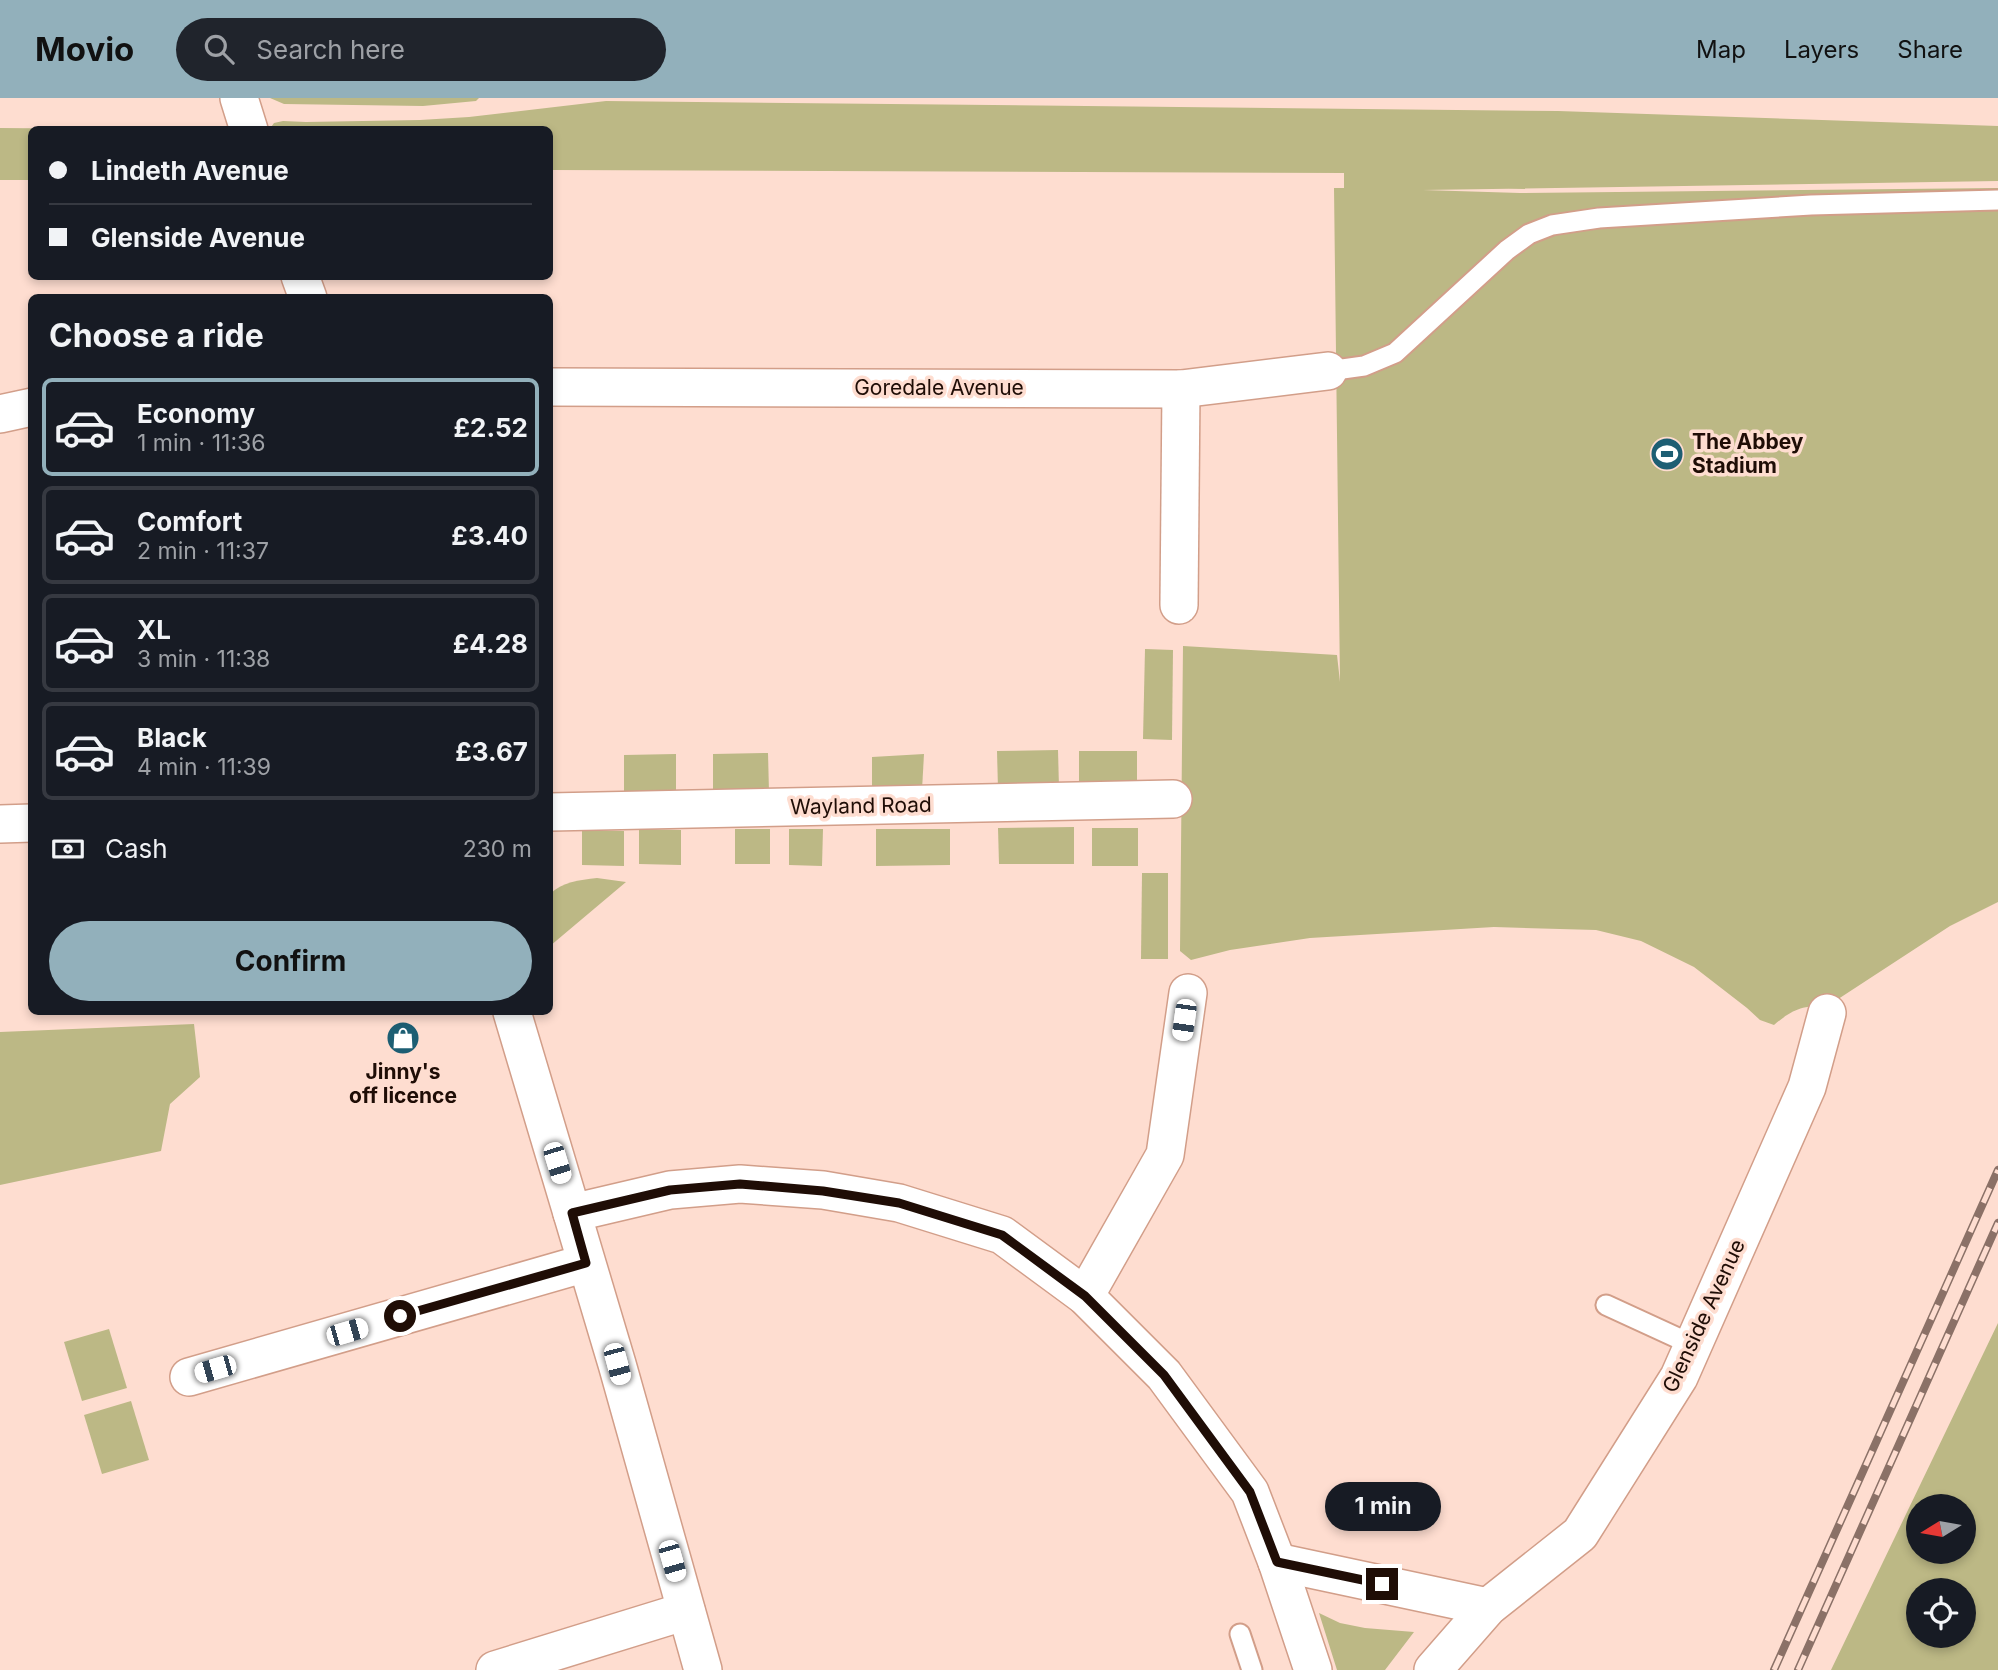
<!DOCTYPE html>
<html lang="en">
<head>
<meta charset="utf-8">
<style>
  body { margin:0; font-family:Inter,sans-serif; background:#20242c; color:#f1f3f6; height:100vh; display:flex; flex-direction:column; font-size:26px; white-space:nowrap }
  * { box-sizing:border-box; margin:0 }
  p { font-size:23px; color:#9ea1a6 }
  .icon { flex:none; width:38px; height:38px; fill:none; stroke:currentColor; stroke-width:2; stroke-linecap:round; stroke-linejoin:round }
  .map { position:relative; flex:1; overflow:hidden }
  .details { position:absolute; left:28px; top:196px; width:525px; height:721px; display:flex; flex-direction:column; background:#171b24; border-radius:10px; box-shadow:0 4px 10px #0003 }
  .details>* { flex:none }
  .hud { position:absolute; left:28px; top:28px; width:525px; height:154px; border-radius:10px; box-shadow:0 4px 10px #0003; display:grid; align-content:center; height:154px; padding:0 21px; background:#171b24 }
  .needle { width:46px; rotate:259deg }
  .fabs { position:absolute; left:1906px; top:1396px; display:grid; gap:14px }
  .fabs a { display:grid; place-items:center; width:70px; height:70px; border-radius:50%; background:#171b24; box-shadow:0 4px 10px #0003; font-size:35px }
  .end { position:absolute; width:32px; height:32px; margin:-16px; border:9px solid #1f0d06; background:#fff; box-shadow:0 0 0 4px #fff }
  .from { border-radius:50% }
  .bubble { position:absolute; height:49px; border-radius:24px; background:#171b24; box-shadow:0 4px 10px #0003; font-size:23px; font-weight:700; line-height:49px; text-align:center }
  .car { position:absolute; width:21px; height:42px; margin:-21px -10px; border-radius:9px; box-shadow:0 0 5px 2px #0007; background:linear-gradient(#fff 24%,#345 0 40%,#fff 0 76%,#345 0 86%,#fff 0) }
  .hud b { display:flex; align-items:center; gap:24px; height:66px; font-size:26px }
  .hud b+b { border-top:2px solid #363941 }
  .hud i { width:18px; height:18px; background:#f1f3f6 }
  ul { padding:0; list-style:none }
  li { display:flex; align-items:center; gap:21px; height:98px; margin:0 14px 10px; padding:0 7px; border:4px solid #363941; border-radius:10px }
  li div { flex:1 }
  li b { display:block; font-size:26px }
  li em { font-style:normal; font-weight:700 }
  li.on { border-color:#92b0bb }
  li>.icon { width:63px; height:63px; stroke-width:1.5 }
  h2 { padding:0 21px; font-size:32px; line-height:84px }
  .pay { display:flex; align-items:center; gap:18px; height:77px; padding:0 21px; font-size:26px }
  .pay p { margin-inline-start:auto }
  .primary-button { display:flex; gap:14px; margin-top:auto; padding:14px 21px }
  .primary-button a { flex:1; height:80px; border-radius:42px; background:#92b0bb; color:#111; font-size:28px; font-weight:700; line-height:80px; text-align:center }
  header { display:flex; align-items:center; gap:42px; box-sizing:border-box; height:98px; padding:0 35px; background:#92b0bb; color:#111 }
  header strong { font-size:33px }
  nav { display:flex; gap:38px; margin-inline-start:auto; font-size:24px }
  .search { width:490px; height:63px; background:#20242c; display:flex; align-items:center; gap:18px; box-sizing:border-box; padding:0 24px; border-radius:38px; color:#9ea1a6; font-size:26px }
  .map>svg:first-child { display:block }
  .green { fill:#bcb885; fill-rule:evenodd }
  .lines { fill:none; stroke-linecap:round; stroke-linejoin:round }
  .lane-casing { stroke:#d29e89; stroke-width:23 }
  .street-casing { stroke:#d29e89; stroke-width:40 }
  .lane { stroke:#fff; stroke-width:19 }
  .street { stroke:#fff; stroke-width:37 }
  .rail-casing { stroke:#8b7167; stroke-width:8 }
  .rail { stroke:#feddd0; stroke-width:5; stroke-dasharray:16; stroke-linecap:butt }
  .route { stroke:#1f0d06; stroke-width:9 }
  .labels { text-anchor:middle; stroke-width:7; stroke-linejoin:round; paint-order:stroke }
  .street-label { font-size:21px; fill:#1f0d06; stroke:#feddd0 }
  .poi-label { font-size:21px; font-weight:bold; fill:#1f0d06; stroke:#feddd0; text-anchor:start }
</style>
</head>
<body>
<header>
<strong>Movio</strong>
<div class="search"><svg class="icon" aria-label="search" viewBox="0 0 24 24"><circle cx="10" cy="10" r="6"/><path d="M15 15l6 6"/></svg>Search here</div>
<nav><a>Map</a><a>Layers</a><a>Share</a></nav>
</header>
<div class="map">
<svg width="1998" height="1572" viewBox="0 0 1998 1572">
  <rect width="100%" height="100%" fill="#feddd0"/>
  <g class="green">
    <path d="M270 0H479L476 3 423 8 284 6Z"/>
    <path d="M606 3 1558 13 1998 28V83L1423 92 1520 95 1998 90V804L1950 828 1829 907C1803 908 1794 910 1774 927L1760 922 1747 910 1694 869 1641 843 1596 832 1494 829 1310 840 1230 852 1191 862 1180 853 1183 548 1337 557 1340 584 1334 90H1344V75L550 72V32H269L274 25 283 23 306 24 420 22 469 19Z"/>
    <path d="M0 30 120 31 32 32 31 82H0Z"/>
    <path d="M1145 551 1173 552 1172 642 1143 641Z"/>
    <path d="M1058 652 1059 690 998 691 997 653Z"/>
    <rect x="1079" y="653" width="58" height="37"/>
    <path d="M768 655 769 694H713V656Z"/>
    <path d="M676 656V694L624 695V657Z"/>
    <path d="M924 656 922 692 872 694V659Z"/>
    <path d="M1074 729V766H999L998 730Z"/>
    <rect x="1092" y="730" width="46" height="38"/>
    <path d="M639 731 681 732V767L639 766Z"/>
    <rect x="735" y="731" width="35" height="35"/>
    <path d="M789 731H823L822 768 789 767Z"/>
    <path d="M876 731H950V767L876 768Z"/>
    <path d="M582 732 624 733V768L582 767Z"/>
    <path d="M1142 775H1168V861H1141Z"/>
    <path d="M597 780 626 784 550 848V796C562 784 579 782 597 780Z"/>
    <path d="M194 926 200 979 170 1006 161 1053 0 1087V934Z"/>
    <path d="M1998 1225V1572H1831ZM1918 1409H1964V1454H1918ZM1918 1493H1964V1538H1918Z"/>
    <path d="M109 1231 127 1290 82 1303 64 1244Z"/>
    <path d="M131 1303 149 1362 102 1376 84 1317Z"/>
    <path d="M1319 1515 1340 1525 1365 1530 1414 1534 1385 1572H1337Z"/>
  </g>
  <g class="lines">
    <defs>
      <g id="lane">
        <path d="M1328 273 1364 268 1395 255 1507 152 1529 136 1552 127 1599 120 1811 107 1998 102"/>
        <path d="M1606 1207 1693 1247"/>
        <path d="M1240 1536 1252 1572"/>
      </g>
      <g id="street">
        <path d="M239 0 249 32"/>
        <path d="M300 178 308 200"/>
        <path d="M550 289 1181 291 1328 273"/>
        <path d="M0 316 32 309"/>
        <path d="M1179 507 1181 291"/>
        <path d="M550 714 1173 701"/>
        <path d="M0 726 32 725"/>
        <path d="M512 914 617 1266 703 1572"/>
        <path d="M572 1115 670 1092 740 1086 823 1092 899 1105 1002 1137 1085 1198 1164 1277 1250 1394 1277 1464 1313 1572"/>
        <path d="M1085 1198 1165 1057 1188 895"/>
        <path d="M189 1279 586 1165"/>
        <path d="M1277 1464 1488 1509"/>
        <path d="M495 1572 686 1513"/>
        <path d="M1433 1572 1488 1509 1580 1436 1679 1279 1807 989 1827 915"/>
      </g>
    </defs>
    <use href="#lane" class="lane-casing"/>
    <use href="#street" class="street-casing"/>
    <use href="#lane" class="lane"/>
    <use href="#street" class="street"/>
    <defs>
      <g id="rail">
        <path d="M1774 1572 1998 1072"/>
        <path d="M1798 1572 1998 1125"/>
      </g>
    </defs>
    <use href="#rail" class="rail-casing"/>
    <use href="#rail" class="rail"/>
  </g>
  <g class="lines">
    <path class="route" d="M400 1218 586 1165 572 1115 670 1092 740 1086 823 1093 899 1105 1002 1137 1085 1198 1164 1277 1250 1394 1277 1464 1382 1486"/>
  </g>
  <defs>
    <symbol id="stadium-disc" viewBox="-11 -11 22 22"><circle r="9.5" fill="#1d5e73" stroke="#feddd0"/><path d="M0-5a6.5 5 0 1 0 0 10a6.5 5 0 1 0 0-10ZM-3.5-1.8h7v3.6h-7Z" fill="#fff"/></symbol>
    <symbol id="shop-disc" viewBox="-11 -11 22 22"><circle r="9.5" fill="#1d5e73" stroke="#feddd0"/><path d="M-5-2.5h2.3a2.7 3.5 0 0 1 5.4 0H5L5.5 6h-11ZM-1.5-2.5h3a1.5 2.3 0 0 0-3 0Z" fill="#fff"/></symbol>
  </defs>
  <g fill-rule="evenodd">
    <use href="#stadium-disc" x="1648" y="337" width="38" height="38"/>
    <use href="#shop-disc" x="384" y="921" width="38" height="38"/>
  </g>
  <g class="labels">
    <g class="street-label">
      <text x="939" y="297">Goredale Avenue</text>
      <text transform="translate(861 708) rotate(-1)" y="7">Wayland Road</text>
      <text transform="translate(1704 1218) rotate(-65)" y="7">Glenside Avenue</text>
    </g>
    <g class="poi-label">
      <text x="1692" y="351">The Abbey<tspan x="1692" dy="24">Stadium</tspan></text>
      <text x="403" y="981" text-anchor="middle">Jinny's<tspan x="403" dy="24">off licence</tspan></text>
    </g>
  </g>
</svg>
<div class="fabs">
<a><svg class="needle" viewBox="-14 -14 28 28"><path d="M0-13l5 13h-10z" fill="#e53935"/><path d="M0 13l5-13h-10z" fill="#9ea1a6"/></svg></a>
<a><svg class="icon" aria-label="locate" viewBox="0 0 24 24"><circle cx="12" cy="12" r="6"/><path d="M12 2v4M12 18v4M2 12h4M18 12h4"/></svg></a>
</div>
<i class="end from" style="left:400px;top:1218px"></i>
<i class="end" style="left:1382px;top:1486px"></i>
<div class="bubble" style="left:1325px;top:1384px;width:116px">1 min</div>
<i class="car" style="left:1184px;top:922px;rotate:188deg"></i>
<i class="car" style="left:557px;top:1065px;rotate:163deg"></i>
<i class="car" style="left:347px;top:1234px;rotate:74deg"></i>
<i class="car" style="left:617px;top:1266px;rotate:165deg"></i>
<i class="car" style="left:215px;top:1271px;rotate:254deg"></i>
<i class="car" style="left:672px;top:1463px;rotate:164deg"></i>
<div class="hud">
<b><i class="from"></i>Lindeth Avenue</b>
<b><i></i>Glenside Avenue</b>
</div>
<section class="details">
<h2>Choose a ride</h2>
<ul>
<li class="on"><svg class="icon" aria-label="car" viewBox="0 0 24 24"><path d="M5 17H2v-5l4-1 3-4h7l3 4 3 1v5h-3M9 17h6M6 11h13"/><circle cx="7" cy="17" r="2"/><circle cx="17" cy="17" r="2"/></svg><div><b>Economy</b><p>1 min · 11:36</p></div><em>£2.52</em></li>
<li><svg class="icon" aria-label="car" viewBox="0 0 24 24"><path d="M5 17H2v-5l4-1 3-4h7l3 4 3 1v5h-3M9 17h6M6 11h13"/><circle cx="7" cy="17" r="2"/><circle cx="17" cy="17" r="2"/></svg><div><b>Comfort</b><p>2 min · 11:37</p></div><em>£3.40</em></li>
<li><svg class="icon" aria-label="car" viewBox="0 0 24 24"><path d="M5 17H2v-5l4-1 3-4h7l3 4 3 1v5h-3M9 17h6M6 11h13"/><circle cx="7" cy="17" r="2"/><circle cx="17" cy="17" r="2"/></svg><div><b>XL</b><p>3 min · 11:38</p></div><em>£4.28</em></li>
<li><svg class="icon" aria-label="car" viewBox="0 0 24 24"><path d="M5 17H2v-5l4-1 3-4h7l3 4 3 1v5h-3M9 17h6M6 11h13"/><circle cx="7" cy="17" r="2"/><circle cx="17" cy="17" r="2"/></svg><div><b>Black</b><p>4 min · 11:39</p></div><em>£3.67</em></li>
</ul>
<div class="pay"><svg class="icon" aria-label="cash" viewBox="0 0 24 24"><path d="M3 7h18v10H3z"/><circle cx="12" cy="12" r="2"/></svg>Cash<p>230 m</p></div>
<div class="primary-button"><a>Confirm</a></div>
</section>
</div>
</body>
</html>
